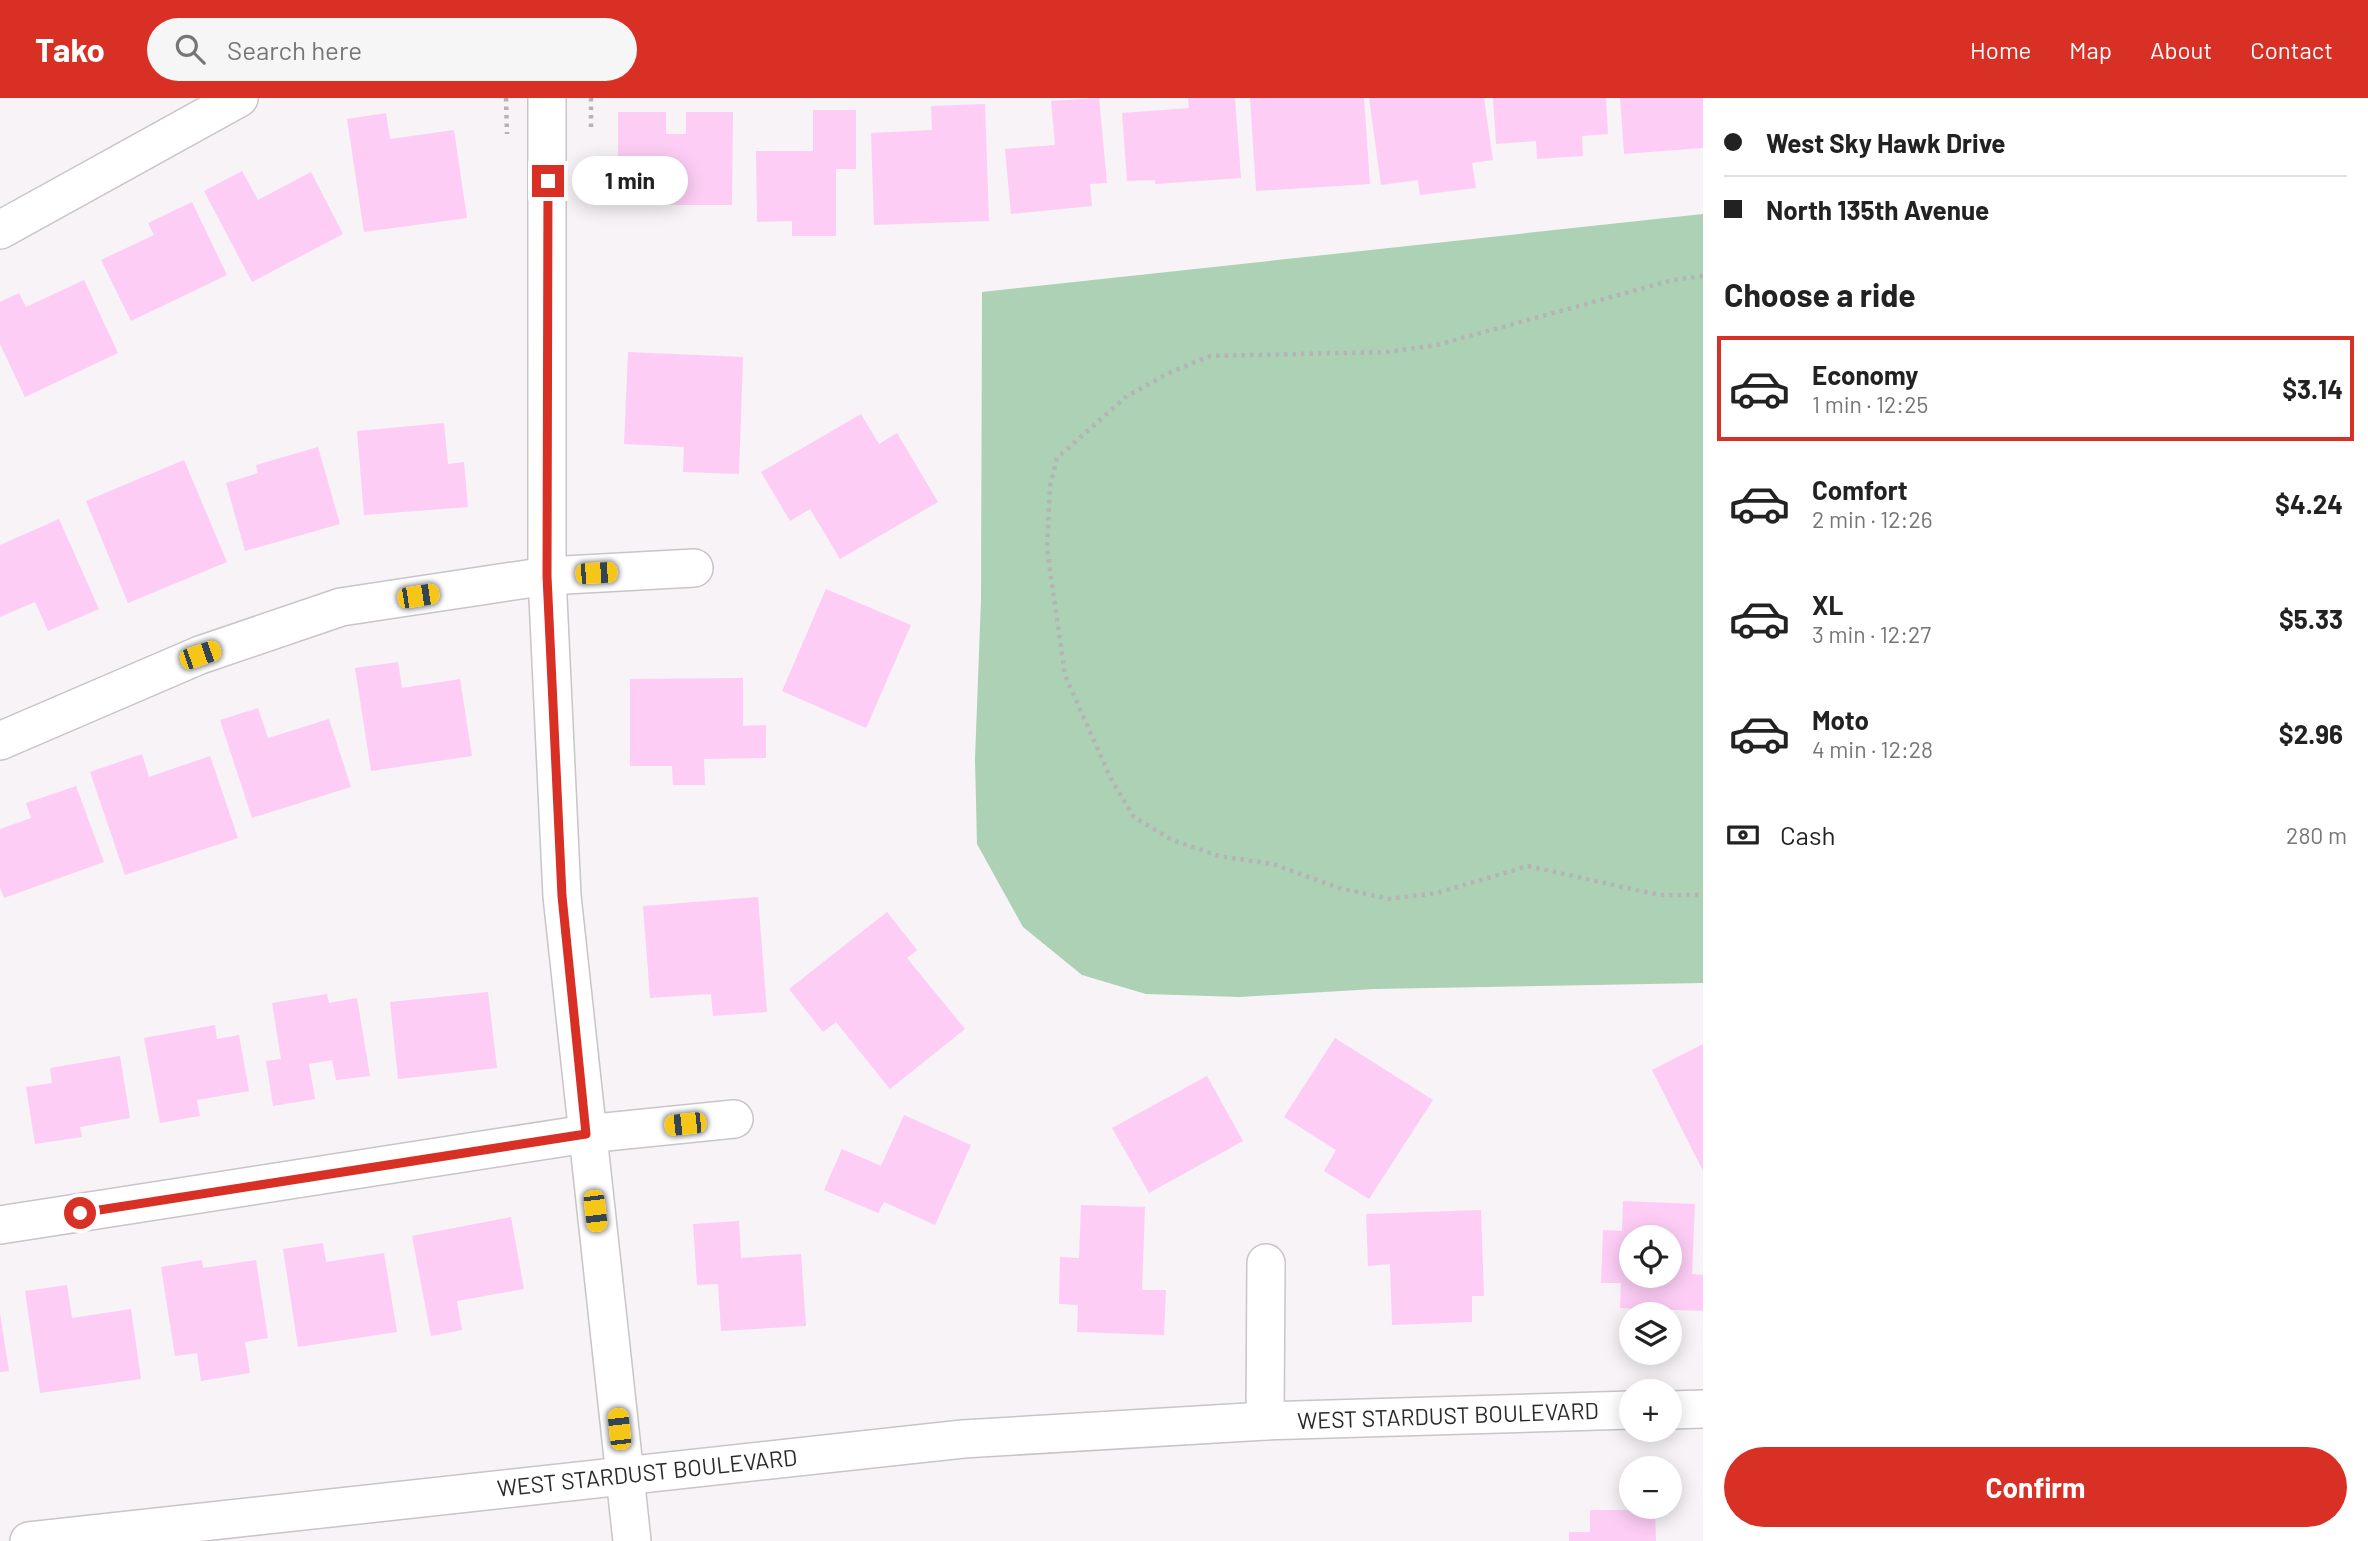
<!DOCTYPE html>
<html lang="en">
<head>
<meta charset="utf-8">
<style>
  body { margin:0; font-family:Barlow,sans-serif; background:#f6f6f6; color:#222; height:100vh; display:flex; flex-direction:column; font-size:26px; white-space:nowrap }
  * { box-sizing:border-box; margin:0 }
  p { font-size:23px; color:#767676 }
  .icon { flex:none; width:38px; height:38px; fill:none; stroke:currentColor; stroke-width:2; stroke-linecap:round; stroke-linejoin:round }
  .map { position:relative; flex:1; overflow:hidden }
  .side { display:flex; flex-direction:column; background:#fff; width:665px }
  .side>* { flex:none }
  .banner { display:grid; align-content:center; height:154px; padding:0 21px; background:#fff }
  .controls { position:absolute; left:1619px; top:1127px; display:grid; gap:14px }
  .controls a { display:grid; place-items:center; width:63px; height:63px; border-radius:50%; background:#fff; box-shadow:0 4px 18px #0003; font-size:35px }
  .end { position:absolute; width:32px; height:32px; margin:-16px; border:9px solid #d93025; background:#fff; box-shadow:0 0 0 4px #fff }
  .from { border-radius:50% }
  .bubble { position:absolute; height:49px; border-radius:24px; background:#fff; box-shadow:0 4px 18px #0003; font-size:23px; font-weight:700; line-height:49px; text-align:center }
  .car { position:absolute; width:21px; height:42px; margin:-21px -10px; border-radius:9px; box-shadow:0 0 5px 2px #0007; background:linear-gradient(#f5c518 24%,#345 0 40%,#f5c518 0 76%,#345 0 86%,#f5c518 0) }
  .banner b { display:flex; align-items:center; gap:24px; height:66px; font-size:26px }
  .banner b+b { border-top:2px solid #e0e0e0 }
  .banner i { width:18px; height:18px; background:#222 }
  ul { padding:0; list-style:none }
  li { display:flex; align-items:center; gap:21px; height:105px; margin:0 14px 10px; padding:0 7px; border:4px solid transparent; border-radius:0px }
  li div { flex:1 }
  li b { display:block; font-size:26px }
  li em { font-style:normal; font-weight:700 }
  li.current { border-color:#d93025 }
  li>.icon { width:63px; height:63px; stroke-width:1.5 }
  h2 { padding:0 21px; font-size:32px; line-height:84px }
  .pay { display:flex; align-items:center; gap:18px; height:77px; padding:0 21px; font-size:26px }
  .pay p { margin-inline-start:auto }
  .primary-button { display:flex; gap:14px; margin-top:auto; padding:14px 21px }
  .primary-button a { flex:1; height:80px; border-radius:42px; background:#d93025; color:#fff; font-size:28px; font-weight:700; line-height:80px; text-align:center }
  header { display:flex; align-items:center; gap:42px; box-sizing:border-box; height:98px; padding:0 35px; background:#d93025; color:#fff }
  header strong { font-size:33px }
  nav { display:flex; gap:38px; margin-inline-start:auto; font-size:24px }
  .search { width:490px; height:63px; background:#f6f6f6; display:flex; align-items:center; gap:18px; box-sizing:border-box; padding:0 24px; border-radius:38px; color:#767676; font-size:26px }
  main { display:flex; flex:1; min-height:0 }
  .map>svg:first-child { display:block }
  .green { fill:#acd1b5 }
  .building { fill:#fdcdf6; fill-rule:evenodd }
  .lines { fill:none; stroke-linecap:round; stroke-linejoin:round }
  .minor-casing { stroke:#c8c4c7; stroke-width:40 }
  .path { stroke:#b6b3b6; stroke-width:4.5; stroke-dasharray:3.5 5; stroke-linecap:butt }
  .minor { stroke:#fff; stroke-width:37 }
  .route { stroke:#d93025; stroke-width:9 }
  .labels { text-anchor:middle; stroke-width:5; stroke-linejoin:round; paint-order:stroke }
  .street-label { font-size:23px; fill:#2b2a2b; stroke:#fff }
</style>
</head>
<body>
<header>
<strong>Tako</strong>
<div class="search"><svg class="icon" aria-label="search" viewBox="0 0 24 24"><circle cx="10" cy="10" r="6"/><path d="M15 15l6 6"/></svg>Search here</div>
<nav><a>Home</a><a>Map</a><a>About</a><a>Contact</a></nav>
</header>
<main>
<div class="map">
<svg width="1703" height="1443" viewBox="0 0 1703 1443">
  <rect width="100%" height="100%" fill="#f7f3f7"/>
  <path class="green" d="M1703 116V885L1374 891 1240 899 1146 896 1082 877 1023 829 977 746 975 661 981 502 982 194Z"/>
  <g class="building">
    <path d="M1099 0 1107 85 1090 86 1092 108 1011 116 1005 51 1055 47 1051 3Z"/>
    <path d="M1188 0H1235L1241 80 1155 86V82L1127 83 1122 15 1189 10Z"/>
    <path d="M1250 0H1364L1370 86 1256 93Z"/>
    <path d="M1369 0H1484L1493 62 1472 65 1476 90 1420 97 1418 82 1381 87Z"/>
    <path d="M1493 0H1606L1608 36 1582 38 1583 58 1537 61 1536 43 1496 46Z"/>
    <path d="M1620 0H1703V50L1624 56Z"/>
    <path d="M985 6 989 123 874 127 871 35 932 32 931 8Z"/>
    <path d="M813 12H856V71H836V138H792V123L757 124 756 53H813Z"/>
    <path d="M618 14H666V36H686V14H733L732 107H618Z"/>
    <path d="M386 15 390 41 454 32 467 120 364 134 347 21Z"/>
    <path d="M242 73 258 102 311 74 343 136 252 184 204 93Z"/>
    <path d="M192 104 227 177 131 223 101 162 154 137 148 125Z"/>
    <path d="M84 182 118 255 25 299 0 246V204L19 195 26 209Z"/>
    <path d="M628 254 743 259 739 376 683 374 684 349 624 346Z"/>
    <path d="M861 316 879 346 897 335 938 404 840 461 810 411 790 423 761 374Z"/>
    <path d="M444 325 448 366 464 364 468 409 364 417 357 333Z"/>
    <path d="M318 349 340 426 245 453 226 385 258 375 256 367Z"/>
    <path d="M184 362 227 464 128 505 86 403Z"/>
    <path d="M59 421 99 511 48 533 35 504 0 519V447Z"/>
    <path d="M826 491 911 527 866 630 782 593Z"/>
    <path d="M398 564 402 590 460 581 472 658 371 673 355 570Z"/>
    <path d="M743 580V628L766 627V660L704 661 705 687H673L672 668H630V581Z"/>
    <path d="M258 610 268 640 329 621 351 689 252 720 220 622Z"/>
    <path d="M142 656 149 679 210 658 238 740 125 777 90 674Z"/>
    <path d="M76 688 104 764 4 800 0 789V731L31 720 26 705Z"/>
    <path d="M758 799 767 914 713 918 711 896 650 900 643 808Z"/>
    <path d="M887 814 917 852 907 860 965 931 890 991 836 924 823 934 789 891Z"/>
    <path d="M488 894 497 970 398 981 390 904Z"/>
    <path d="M327 896 329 905 357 900 370 978 336 982 332 962 309 966 315 1001 273 1008 266 963 281 961 272 905Z"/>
    <path d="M215 927 217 941 239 937 249 993 197 1002 200 1018 160 1025 144 940Z"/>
    <path d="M1335 940 1433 1002 1369 1101 1324 1073 1336 1052 1284 1019Z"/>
    <path d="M1703 946V1073L1652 972Z"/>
    <path d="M120 958 130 1020 80 1029 82 1039 35 1046 26 989 52 985 50 970Z"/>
    <path d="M1207 978 1243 1043 1149 1095 1112 1030Z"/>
    <path d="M904 1017 971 1047 935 1127 884 1104 878 1115 824 1092 842 1051 881 1068Z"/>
    <path d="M1623 1103 1695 1106 1692 1176 1703 1177V1213L1620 1210 1621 1185H1601L1603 1132 1622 1133ZM1631 1139H1670V1178H1631Z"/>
    <path d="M1081 1107 1145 1109 1142 1192H1166L1164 1237 1077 1234 1078 1207 1059 1206 1060 1159 1079 1160Z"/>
    <path d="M1481 1112 1484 1198H1472V1224L1392 1227 1390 1166 1368 1168 1366 1116Z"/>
    <path d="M511 1119 524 1191 457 1203 462 1232 431 1238 412 1138Z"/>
    <path d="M739 1123 741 1160 801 1156 806 1228 721 1233 718 1186 697 1187 693 1126Z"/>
    <path d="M323 1145 326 1164 384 1155 397 1234 298 1249 283 1151Z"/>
    <path d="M202 1162 203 1170 256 1162 268 1240 245 1244 250 1275 201 1283 197 1255 175 1258 161 1169Z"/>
    <path d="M67 1187 72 1220 131 1211 141 1281 40 1295 25 1193Z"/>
    <path d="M0 1215 9 1273 0 1274Z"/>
    <path d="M1590 1412H1655L1656 1443H1569V1434H1590Z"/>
  </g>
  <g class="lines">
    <defs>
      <g id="minor">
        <path d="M547 0V478L562 798 632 1443"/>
        <path d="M0 132 239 0"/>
        <path d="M0 643 200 557 341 509 547 478 694 470"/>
        <path d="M0 1127 586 1036 734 1021"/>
        <path d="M1670 1312 1703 1311"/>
        <path d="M1265 1323 1266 1165"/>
        <path d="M29 1443 963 1341 1265 1323 1631 1312"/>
      </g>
    </defs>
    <use href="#minor" class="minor-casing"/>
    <g class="path">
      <path d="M506 0 507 36"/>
      <path d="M591 0V30"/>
      <path d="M1703 178 1673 182 1437 247 1387 254 1210 258 1169 275 1127 298 1057 360 1050 388 1047 451 1065 577 1111 681 1134 719 1172 742 1219 758 1273 766 1339 790 1389 801 1437 795 1528 768 1659 797H1703"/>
    </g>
    <use href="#minor" class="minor"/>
  </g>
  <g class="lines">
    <path class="route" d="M80 1115 586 1036 562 798 547 478 548 83"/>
  </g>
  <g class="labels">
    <g class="street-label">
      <text transform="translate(1448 1318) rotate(-2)" y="8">WEST STARDUST BOULEVARD</text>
      <text transform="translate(647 1375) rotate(-6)" y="8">WEST STARDUST BOULEVARD</text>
    </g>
  </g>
</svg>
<div class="controls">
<a><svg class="icon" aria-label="locate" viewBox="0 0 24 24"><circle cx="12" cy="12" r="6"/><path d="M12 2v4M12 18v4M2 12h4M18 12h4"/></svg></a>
<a><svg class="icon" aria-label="layers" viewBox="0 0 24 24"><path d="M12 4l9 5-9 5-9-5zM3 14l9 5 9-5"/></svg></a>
<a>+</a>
<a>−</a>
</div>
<i class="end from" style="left:80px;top:1115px"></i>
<i class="end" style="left:548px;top:83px"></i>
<div class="bubble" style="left:572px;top:58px;width:116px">1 min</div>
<i class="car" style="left:596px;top:475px;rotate:87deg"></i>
<i class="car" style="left:418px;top:498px;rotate:81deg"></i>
<i class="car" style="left:200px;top:557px;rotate:71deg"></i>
<i class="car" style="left:685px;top:1026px;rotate:264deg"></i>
<i class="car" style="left:595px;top:1113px;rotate:173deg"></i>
<i class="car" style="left:619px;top:1331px;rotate:354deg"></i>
</div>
<section class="side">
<div class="banner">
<b><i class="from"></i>West Sky Hawk Drive</b>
<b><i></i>North 135th Avenue</b>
</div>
<h2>Choose a ride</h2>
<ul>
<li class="current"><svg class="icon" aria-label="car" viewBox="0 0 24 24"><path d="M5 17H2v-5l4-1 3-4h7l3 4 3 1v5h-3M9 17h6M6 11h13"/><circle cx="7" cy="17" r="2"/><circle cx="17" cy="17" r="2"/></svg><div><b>Economy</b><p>1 min · 12:25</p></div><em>$3.14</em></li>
<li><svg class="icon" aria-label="car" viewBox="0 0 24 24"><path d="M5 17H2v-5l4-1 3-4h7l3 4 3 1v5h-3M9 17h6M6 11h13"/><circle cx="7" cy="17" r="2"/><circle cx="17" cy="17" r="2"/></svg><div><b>Comfort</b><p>2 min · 12:26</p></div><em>$4.24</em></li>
<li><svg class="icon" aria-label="car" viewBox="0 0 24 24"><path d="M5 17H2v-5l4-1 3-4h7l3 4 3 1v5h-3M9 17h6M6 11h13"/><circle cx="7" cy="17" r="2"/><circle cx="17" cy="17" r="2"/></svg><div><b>XL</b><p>3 min · 12:27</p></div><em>$5.33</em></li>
<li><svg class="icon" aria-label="car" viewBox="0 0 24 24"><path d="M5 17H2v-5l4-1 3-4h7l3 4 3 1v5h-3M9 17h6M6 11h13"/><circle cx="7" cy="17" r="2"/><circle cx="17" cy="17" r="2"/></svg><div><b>Moto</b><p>4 min · 12:28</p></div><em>$2.96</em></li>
</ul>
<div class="pay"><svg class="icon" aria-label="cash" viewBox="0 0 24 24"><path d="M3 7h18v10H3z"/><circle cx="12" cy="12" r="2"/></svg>Cash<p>280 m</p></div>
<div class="primary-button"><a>Confirm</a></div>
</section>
</main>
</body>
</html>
